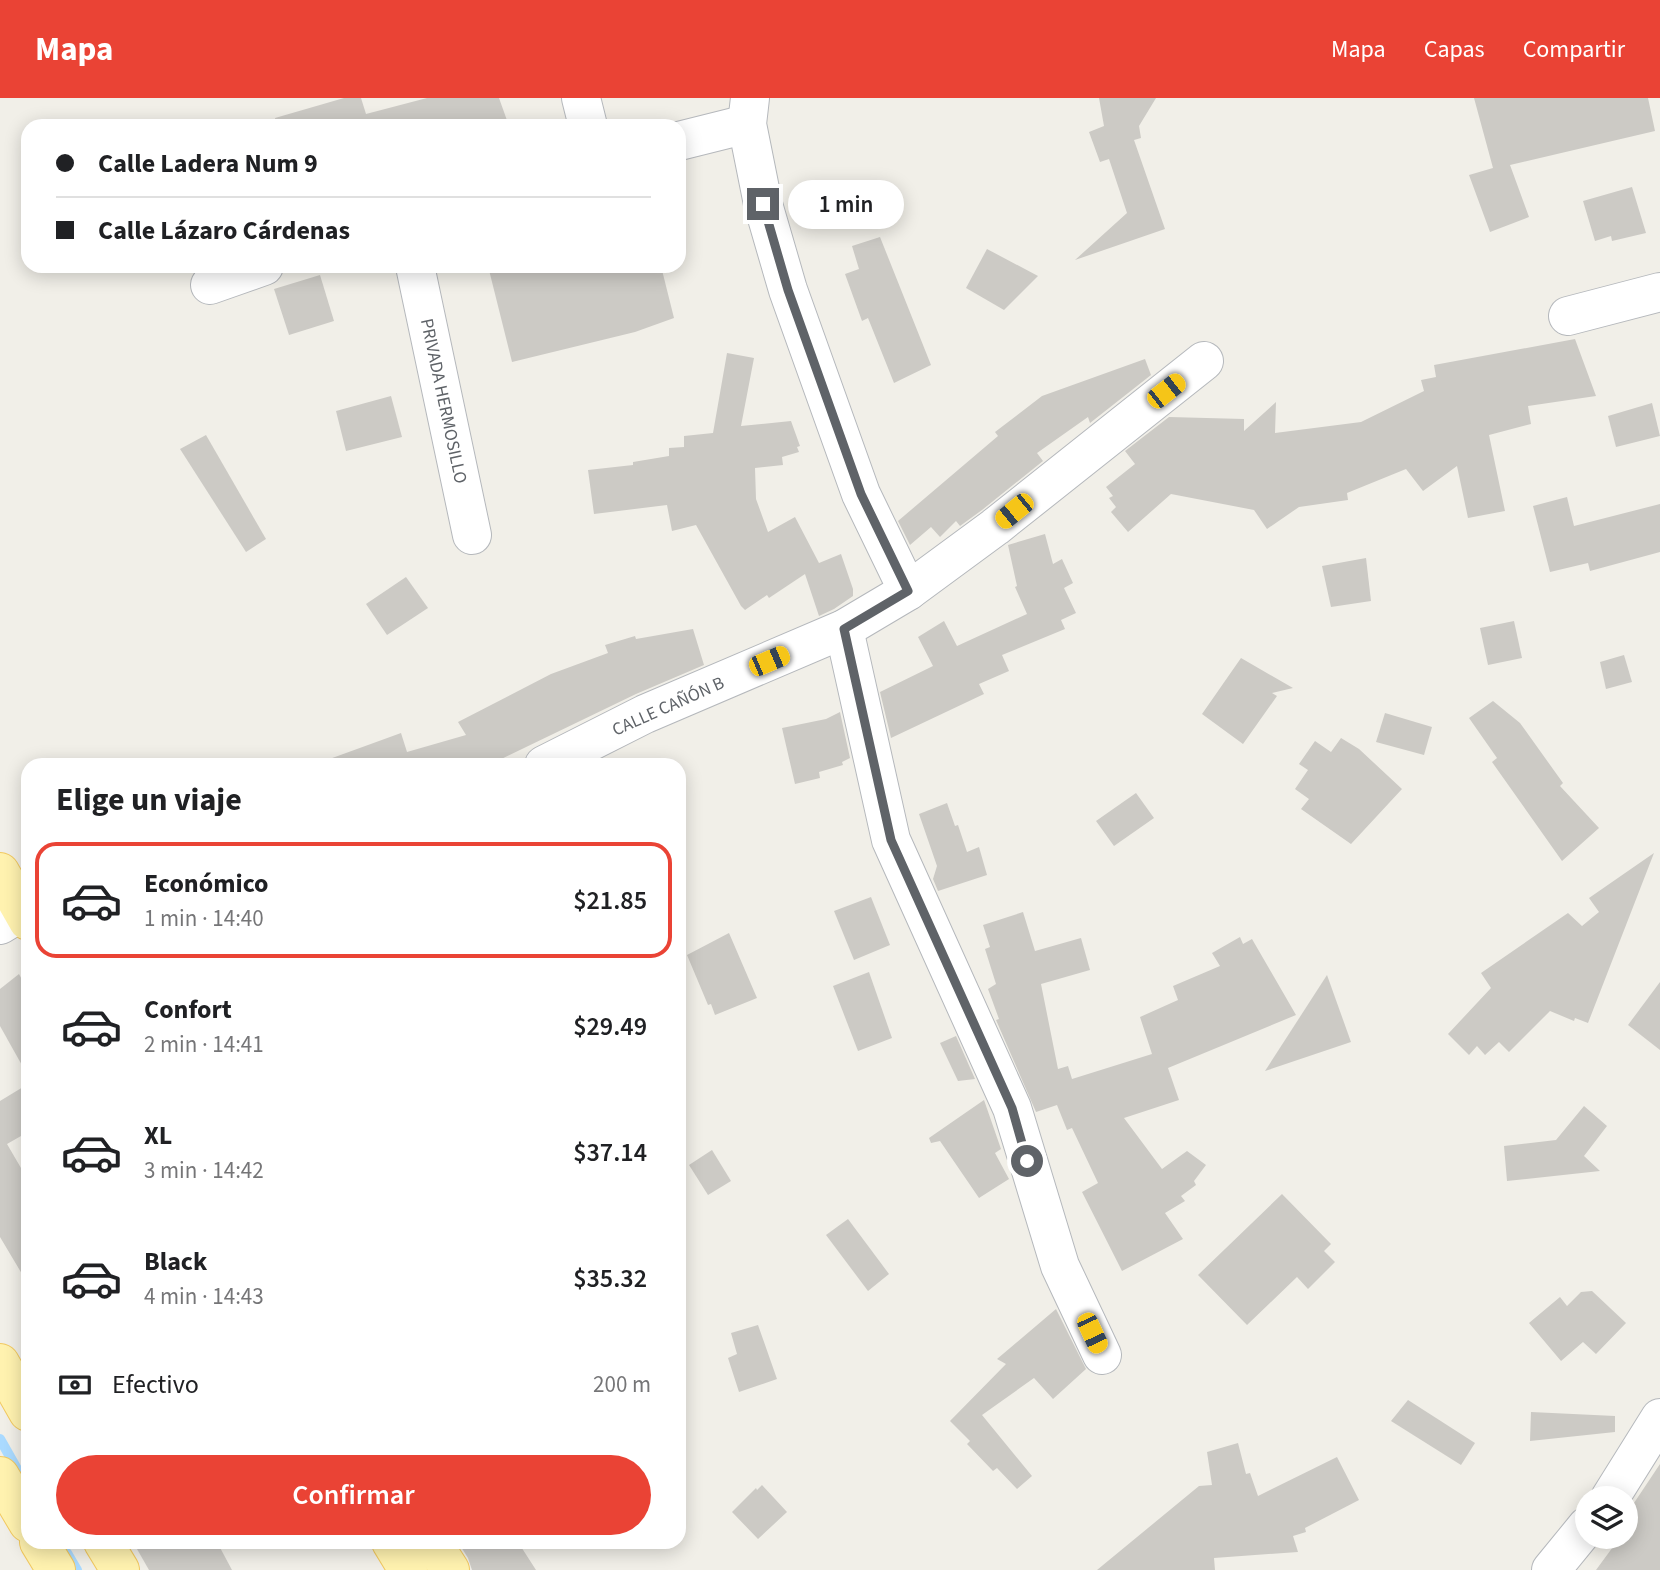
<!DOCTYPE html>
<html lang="es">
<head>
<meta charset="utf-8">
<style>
  body { margin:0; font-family:"Source Sans 3",sans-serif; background:#f2f2f2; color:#202124; height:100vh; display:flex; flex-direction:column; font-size:26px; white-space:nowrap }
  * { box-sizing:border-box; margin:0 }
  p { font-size:23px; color:#757577 }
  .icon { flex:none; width:38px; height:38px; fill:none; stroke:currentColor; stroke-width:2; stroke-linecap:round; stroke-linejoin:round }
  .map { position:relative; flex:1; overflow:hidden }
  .side { position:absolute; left:21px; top:660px; width:665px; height:791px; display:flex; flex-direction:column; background:#fff; border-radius:21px; box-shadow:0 4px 18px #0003 }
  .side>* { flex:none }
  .banner { position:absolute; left:21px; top:21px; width:665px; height:154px; border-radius:21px; box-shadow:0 4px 18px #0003; display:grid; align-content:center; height:154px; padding:0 35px; background:#fff }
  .controls { position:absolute; left:1575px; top:1388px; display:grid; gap:14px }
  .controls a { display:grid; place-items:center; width:63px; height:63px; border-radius:50%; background:#fff; box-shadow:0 4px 18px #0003; font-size:35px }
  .end { position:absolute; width:32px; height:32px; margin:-16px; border:9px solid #5f6368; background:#fff; box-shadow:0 0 0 4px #fff }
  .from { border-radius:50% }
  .bubble { position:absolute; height:49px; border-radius:24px; background:#fff; box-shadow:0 4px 18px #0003; font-size:23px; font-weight:600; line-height:49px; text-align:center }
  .car { position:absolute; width:21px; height:42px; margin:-21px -10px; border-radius:9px; box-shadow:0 0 5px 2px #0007; background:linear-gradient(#f5c518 24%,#345 0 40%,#f5c518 0 76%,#345 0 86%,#f5c518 0) }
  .banner b { display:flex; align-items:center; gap:24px; height:66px; font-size:26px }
  .banner b+b { border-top:2px solid #e0e0e0 }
  .banner i { width:18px; height:18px; background:#202124 }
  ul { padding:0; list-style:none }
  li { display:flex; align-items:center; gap:21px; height:116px; margin:0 14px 10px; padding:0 21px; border:4px solid transparent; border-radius:21px }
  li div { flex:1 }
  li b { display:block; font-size:26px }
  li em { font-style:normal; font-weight:600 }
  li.current { border-color:#ea4335 }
  li>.icon { width:63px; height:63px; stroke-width:1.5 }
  h2 { padding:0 35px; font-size:32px; line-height:84px }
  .pay { display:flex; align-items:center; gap:18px; height:77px; padding:0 35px; font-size:26px }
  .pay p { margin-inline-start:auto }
  .cta { display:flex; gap:14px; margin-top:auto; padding:14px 35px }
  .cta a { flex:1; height:80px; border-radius:42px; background:#ea4335; color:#fff; font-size:28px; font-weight:600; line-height:80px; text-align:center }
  header { display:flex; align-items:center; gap:42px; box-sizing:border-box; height:98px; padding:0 35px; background:#ea4335; color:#fff }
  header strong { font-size:33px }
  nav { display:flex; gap:38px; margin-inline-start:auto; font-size:24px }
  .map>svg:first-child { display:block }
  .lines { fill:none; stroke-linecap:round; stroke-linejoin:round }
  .stream { stroke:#aadaff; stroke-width:10 }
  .building { fill:#cccac5 }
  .minor-casing { stroke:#b5b8bc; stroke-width:40 }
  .major-casing { stroke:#f2c960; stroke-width:40 }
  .minor { stroke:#fff; stroke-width:38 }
  .major { stroke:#fff2af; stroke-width:38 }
  .route { stroke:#5f6368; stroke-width:9 }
  .labels { text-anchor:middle; stroke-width:7; stroke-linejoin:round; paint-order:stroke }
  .street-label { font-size:18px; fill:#5f6368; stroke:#fff }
</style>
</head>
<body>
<header>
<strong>Mapa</strong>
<nav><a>Mapa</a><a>Capas</a><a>Compartir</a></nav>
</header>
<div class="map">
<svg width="1660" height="1472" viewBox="0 0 1660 1472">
  <rect width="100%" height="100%" fill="#f1efe8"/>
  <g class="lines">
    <g class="stream">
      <path d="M0 1341 21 1378"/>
      <path d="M67 1455 77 1472"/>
    </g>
  </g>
  <g class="building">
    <path d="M344 0H361L366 16 427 0H499L509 28H276L275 20Z"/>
    <path d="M1099 0H1156L1139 28 1141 40 1134 42 1165 131 1075 162 1127 115 1109 61 1100 64 1089 34 1104 28Z"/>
    <path d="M1474 0H1648L1655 33 1510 67 1529 119 1490 134 1469 77 1493 70Z"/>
    <path d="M1632 89 1646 135 1612 143 1611 138 1595 143 1583 103Z"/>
    <path d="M880 139 931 267 894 285 868 220 862 223 845 176 859 171 852 148Z"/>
    <path d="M987 151 1038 178 1004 212 966 190Z"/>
    <path d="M488 168H661L674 220 635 234 512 264Z"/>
    <path d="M320 177 334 223 289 237 274 191Z"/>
    <path d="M1575 241 1596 298 1528 308 1531 326 1489 337 1505 413 1468 420 1457 368 1423 393 1406 371 1347 395 1348 402 1299 409 1267 431 1254 412 1171 396 1128 434 1111 414 1116 409 1109 400 1113 398 1106 389 1135 366 1125 353 1169 319 1244 321V333L1276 304 1275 335 1361 324 1424 293 1421 282 1436 279 1434 267Z"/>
    <path d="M727 255 754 260 741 328 791 323 800 348 797 349 799 354 782 359 783 367 755 370 756 401 768 434 795 419 819 465 841 456 853 491V498L834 511 819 518 805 476 769 500 767 497 745 512 741 508 696 427 672 433 667 407 594 416 588 372 633 367V364L669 358V350L684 349V338L713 335Z"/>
    <path d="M1145 261 1151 277 1090 325 1088 319 1037 355 1043 363 982 412 960 428 956 423 940 439 931 429 910 447 898 423 998 338 995 334 1042 298Z"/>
    <path d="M391 298 402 339 346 353 336 313Z"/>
    <path d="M1652 305 1660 338 1616 349 1608 318Z"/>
    <path d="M206 337 266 441 246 454 180 351Z"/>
    <path d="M1567 399 1574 428 1660 406V454L1590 473 1588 465 1550 474 1533 408Z"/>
    <path d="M1045 436 1053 466 1062 461 1073 485 1064 490 1076 515 1061 522 1065 531 1002 557 1009 573 979 586 984 596 891 640 880 594 933 568 918 539 944 523 957 548 1027 516 1015 489 1017 488 1008 447Z"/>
    <path d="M1366 460 1371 503 1331 509 1322 468Z"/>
    <path d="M406 479 428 510 387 537 366 506Z"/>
    <path d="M1514 523 1522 560 1488 567 1480 530Z"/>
    <path d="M693 531 704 567 636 596 489 667H325L324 663 401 635 407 654 466 637 458 624 551 576 608 555 605 547 635 538 636 541Z"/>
    <path d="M1624 557 1632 584 1606 591 1600 564Z"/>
    <path d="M1241 560 1293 590 1272 595 1277 598 1243 646 1202 616Z"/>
    <path d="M1493 603 1520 625 1563 685 1560 688 1599 730 1562 763 1492 664 1497 660 1469 620Z"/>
    <path d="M840 614 850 660 842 664 843 667 819 674 820 680 795 686 782 630 826 621Z"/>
    <path d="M1385 615 1432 629 1424 657 1376 644Z"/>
    <path d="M1341 640 1359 651 1402 691 1351 746 1301 711 1309 701 1295 691 1308 672 1299 666 1315 643 1331 654Z"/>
    <path d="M1136 695 1154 720 1114 748 1096 723Z"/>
    <path d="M947 705 955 728 958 727 967 754 979 749 987 777 938 793 933 781 937 768 919 716Z"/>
    <path d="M1654 755 1588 925 1575 920 1574 923 1550 913 1509 954 1499 944 1485 957 1477 948 1469 957 1448 936 1491 890 1481 875 1568 815 1582 828 1599 814 1589 800Z"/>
    <path d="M871 799 890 847 854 862 834 813Z"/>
    <path d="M1023 814 1035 853 1081 840 1090 872 1041 886 1058 971 1068 968 1072 981 1152 956 1140 919 1178 902 1173 888 1220 868 1212 855 1240 839 1243 846 1252 841 1296 917 1168 970 1179 1002 1124 1020 1162 1071 1187 1053 1206 1067 1194 1083 1196 1087 1181 1098 1185 1103 1165 1115 1183 1141 1122 1173 1082 1094 1098 1085 1072 1030 1067 1032 1057 1007 1036 1014 996 922 999 921 988 891 996 886 985 851 990 849 983 827Z"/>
    <path d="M729 835 757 900 715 917 711 906 708 907 687 857Z"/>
    <path d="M869 874 892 940 858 953 833 888Z"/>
    <path d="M19 876 28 893V978L0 928V891Z"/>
    <path d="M1327 877 1351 944 1265 973Z"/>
    <path d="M1660 884V952L1628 927Z"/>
    <path d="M956 938 975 981 958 983 940 945Z"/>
    <path d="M28 986V1034L7 1046 28 1082V1186L0 1139V1003Z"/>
    <path d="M984 1002 1001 1051 995 1055 1009 1081 979 1100 940 1043 931 1045 929 1040Z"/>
    <path d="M1584 1008 1607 1028 1584 1058 1600 1073 1507 1083 1504 1048 1556 1042Z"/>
    <path d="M712 1052 731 1083 708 1097 689 1067Z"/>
    <path d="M1282 1096 1331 1146 1324 1153 1335 1164 1308 1191 1297 1179 1247 1227 1198 1177Z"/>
    <path d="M848 1121 889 1176 868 1193 826 1137Z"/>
    <path d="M1592 1193 1626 1225 1596 1256 1583 1244 1561 1263 1529 1225 1560 1199 1567 1208 1581 1194Z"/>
    <path d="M1056 1211 1086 1271 1053 1301 1034 1280 982 1317 1032 1378 1017 1391 997 1370 993 1373 967 1346 970 1343 950 1323 1006 1266 997 1261Z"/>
    <path d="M758 1227 777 1281 739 1294 728 1260 737 1256 731 1235Z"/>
    <path d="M1408 1302 1475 1345 1461 1367 1391 1323Z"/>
    <path d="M1531 1314 1615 1318V1334L1530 1343Z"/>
    <path d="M1238 1345 1246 1376 1250 1375 1258 1398 1337 1359 1359 1402 1305 1430 1306 1434 1293 1438 1298 1454 1214 1460 1215 1472H1097L1199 1388 1212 1387 1207 1354Z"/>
    <path d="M1660 1366V1472H1596L1621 1438H1626V1417Z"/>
    <path d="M762 1387 787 1414 758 1441 732 1414 756 1390 757 1392Z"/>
    <path d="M133 1444H217L232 1472H149Z"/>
    <path d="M458 1444H518L536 1472H472L468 1460Z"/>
  </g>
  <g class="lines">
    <defs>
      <g id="minor">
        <path d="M581 0 588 28"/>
        <path d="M750 0 747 26 763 106 788 192 861 396 908 493"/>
        <path d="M679 43 747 26"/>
        <path d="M415 168 472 437"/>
        <path d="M210 187 264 168"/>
        <path d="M1568 218 1660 194"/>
        <path d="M844 531 891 742 1012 1010 1060 1168 1102 1257"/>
        <path d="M544 667 645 616 844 531 908 493 995 429 1204 263"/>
        <path d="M0 827 23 813"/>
        <path d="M1610 1400 1660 1320"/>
        <path d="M1551 1472 1587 1428"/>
      </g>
      <g id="major">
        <path d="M0 774 28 823"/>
        <path d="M0 1265 28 1314"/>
        <path d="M0 1378 28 1425"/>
        <path d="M39 1444 56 1472"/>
        <path d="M103 1444 120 1472"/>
        <path d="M391 1444 408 1472"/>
        <path d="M432 1444 450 1472"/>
      </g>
    </defs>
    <use href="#minor" class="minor-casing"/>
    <use href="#major" class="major-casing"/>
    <use href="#minor" class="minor"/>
    <use href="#major" class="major"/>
  </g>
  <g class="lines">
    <path class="route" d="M763 106 788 192 861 396 908 493 844 531 891 742 1012 1010 1027 1063"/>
  </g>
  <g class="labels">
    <g class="street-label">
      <text transform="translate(444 303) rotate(78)" y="6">PRIVADA HERMOSILLO</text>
      <text transform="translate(668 608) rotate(-24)" y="6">CALLE CAÑÓN B</text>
    </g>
  </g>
</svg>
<div class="controls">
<a><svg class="icon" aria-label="layers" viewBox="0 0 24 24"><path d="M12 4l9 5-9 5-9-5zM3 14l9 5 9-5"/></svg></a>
</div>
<i class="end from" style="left:1027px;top:1063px"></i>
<i class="end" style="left:763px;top:106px"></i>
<div class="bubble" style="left:788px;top:82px;width:116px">1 min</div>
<i class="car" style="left:1166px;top:293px;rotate:52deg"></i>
<i class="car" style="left:1014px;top:413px;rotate:231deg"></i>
<i class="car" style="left:769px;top:563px;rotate:67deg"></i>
<i class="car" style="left:1092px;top:1235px;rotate:155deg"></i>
<div class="banner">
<b><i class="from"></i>Calle Ladera Num 9</b>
<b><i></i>Calle Lázaro Cárdenas</b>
</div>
<section class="side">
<h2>Elige un viaje</h2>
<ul>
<li class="current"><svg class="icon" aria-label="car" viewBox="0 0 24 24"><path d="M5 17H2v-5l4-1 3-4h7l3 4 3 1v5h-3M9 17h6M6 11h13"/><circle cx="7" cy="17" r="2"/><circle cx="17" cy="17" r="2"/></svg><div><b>Económico</b><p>1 min · 14:40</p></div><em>$21.85</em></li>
<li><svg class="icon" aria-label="car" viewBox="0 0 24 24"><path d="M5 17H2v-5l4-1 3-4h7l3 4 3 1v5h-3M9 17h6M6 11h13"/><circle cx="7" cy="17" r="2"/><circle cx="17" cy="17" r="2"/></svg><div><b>Confort</b><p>2 min · 14:41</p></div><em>$29.49</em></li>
<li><svg class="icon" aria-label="car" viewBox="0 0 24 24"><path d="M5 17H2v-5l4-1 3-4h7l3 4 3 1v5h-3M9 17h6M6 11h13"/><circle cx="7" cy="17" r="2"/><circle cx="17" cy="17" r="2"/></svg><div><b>XL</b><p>3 min · 14:42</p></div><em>$37.14</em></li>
<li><svg class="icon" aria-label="car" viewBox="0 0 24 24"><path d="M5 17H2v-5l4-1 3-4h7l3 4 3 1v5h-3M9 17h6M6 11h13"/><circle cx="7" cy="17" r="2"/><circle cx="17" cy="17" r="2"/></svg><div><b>Black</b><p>4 min · 14:43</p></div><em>$35.32</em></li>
</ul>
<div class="pay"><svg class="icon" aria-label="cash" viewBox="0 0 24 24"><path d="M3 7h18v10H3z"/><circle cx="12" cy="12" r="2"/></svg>Efectivo<p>200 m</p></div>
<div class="cta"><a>Confirmar</a></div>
</section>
</div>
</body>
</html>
